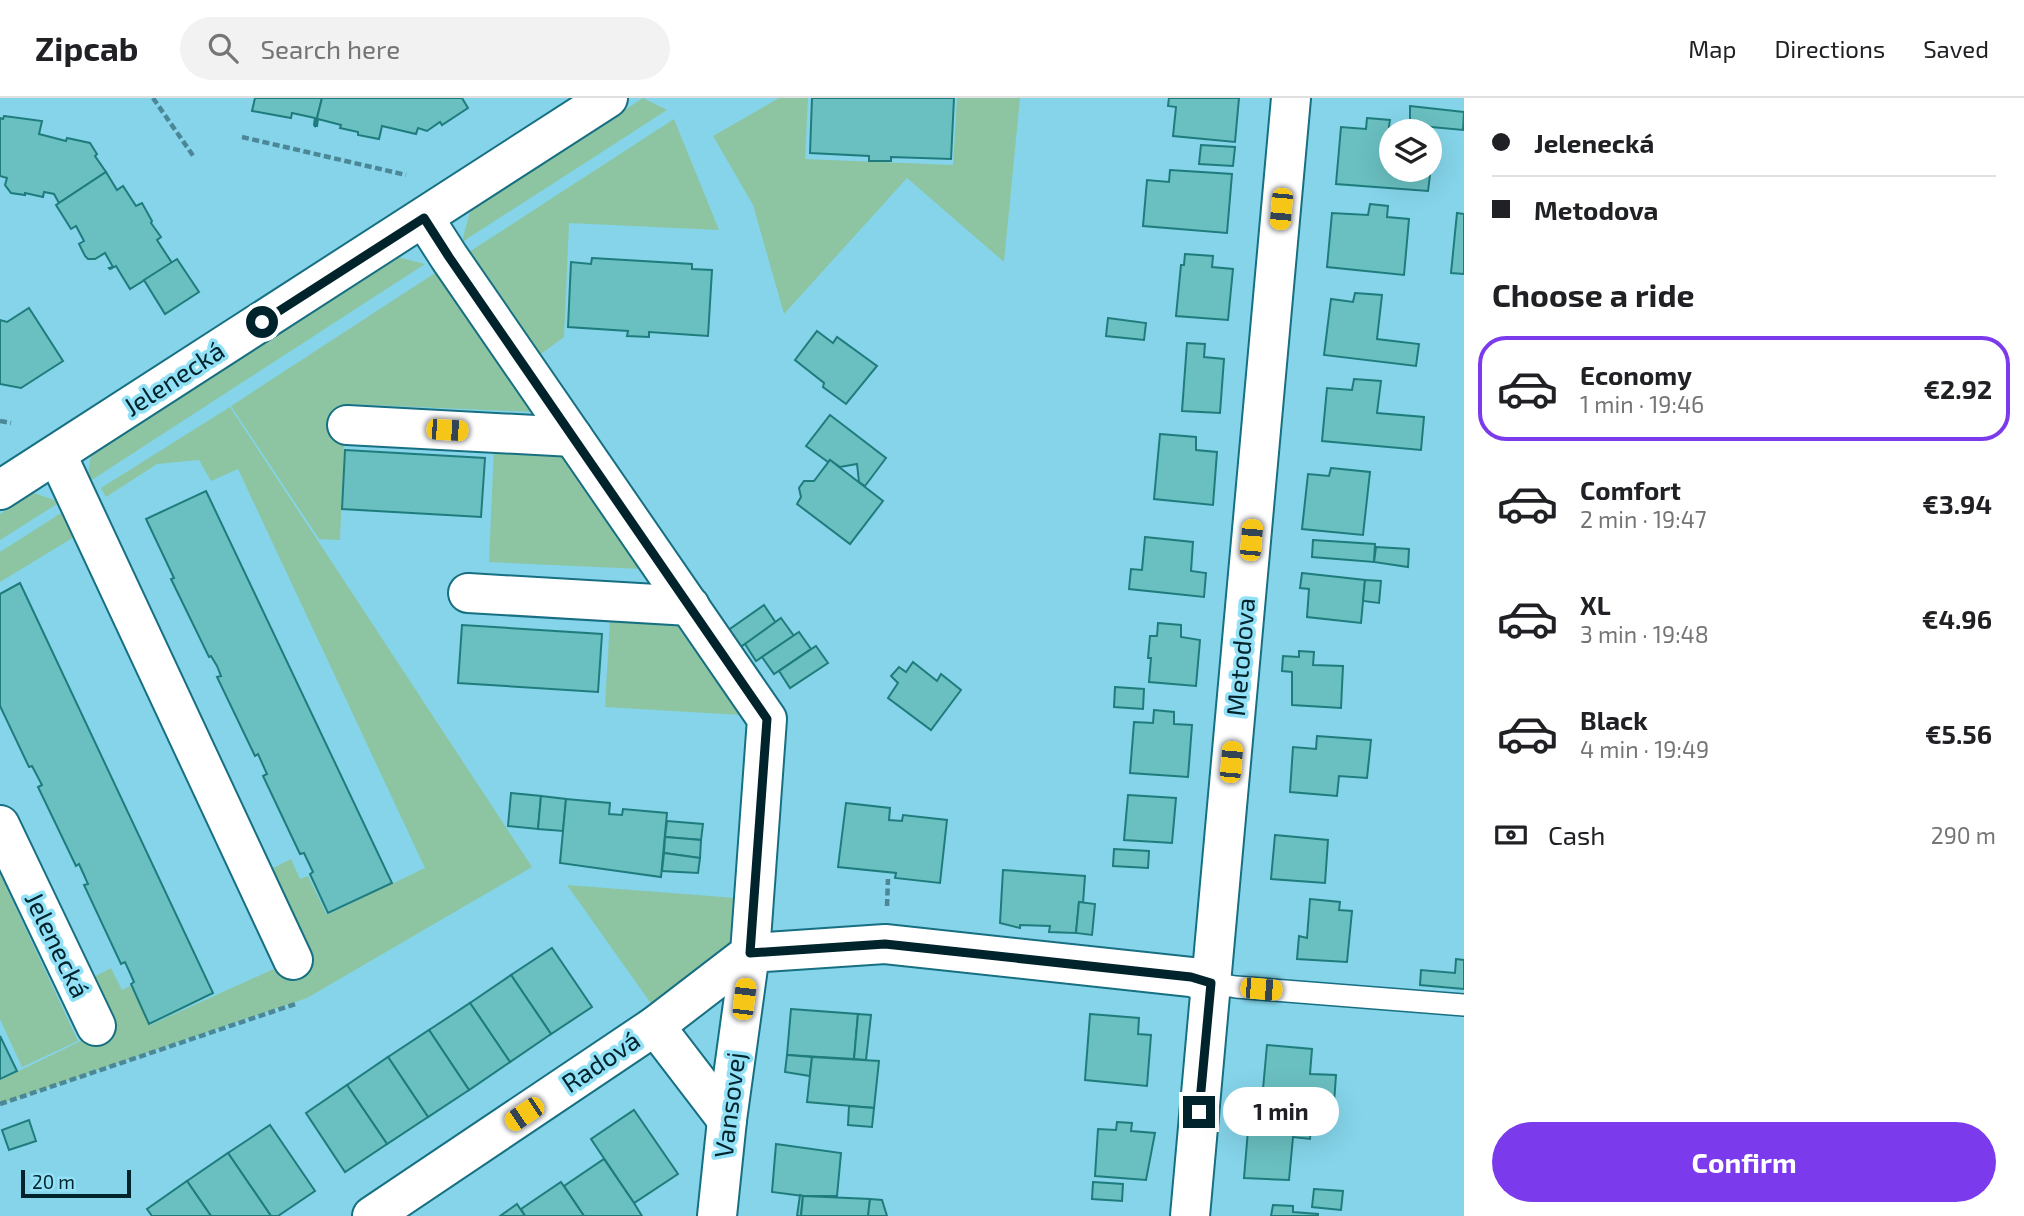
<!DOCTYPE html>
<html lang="en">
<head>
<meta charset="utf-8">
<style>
  body { margin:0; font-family:"Exo 2",sans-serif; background:#f2f2f2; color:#202124; height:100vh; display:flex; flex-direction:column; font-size:26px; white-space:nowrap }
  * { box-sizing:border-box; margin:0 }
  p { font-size:23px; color:#757577 }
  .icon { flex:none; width:38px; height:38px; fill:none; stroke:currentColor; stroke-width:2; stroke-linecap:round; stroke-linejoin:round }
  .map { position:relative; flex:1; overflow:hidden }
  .drawer { display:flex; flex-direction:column; background:#fff; width:560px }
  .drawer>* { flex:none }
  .hud { display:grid; align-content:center; height:154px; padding:0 28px; background:#fff }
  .tools { position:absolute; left:1379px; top:21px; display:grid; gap:14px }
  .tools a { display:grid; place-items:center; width:63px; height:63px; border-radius:50%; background:#fff; box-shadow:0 7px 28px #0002; font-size:35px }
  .scale { position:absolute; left:21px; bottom:18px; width:110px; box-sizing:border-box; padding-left:7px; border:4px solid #01232b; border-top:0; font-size:19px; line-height:24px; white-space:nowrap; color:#01232b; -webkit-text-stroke:5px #92e1f6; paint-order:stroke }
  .end { position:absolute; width:32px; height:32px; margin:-16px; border:9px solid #01232b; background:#fff; box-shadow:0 0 0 4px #fff }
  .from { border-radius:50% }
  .bubble { position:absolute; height:49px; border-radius:24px; background:#fff; box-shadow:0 7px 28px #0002; font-size:23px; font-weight:700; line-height:49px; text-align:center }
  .car { position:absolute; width:21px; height:42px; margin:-21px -10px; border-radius:9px; box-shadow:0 0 5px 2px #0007; background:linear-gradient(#f5c518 24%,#345 0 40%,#f5c518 0 76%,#345 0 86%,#f5c518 0) }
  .hud b { display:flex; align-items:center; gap:24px; height:66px; font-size:26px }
  .hud b+b { border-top:2px solid #e0e0e0 }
  .hud i { width:18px; height:18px; background:#202124 }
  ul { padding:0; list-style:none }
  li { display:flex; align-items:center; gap:21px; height:105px; margin:0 14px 10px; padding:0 14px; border:4px solid transparent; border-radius:28px }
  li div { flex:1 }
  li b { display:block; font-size:26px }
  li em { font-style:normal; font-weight:700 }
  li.selected { border-color:#7c3aed }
  li>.icon { width:63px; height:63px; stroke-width:1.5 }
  h2 { padding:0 28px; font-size:32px; line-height:84px }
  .pay { display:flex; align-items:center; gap:18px; height:77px; padding:0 28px; font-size:26px }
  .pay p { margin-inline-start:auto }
  .action { display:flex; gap:14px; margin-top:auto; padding:14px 28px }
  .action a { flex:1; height:80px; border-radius:42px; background:#7c3aed; color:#fff; font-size:28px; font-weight:700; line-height:80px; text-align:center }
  header { display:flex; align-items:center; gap:42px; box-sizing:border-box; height:98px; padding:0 35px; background:#fff; border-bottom:2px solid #e0e0e0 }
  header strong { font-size:33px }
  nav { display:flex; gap:38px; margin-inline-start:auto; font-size:24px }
  .search { width:490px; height:63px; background:#f2f2f2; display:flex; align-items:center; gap:18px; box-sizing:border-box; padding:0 24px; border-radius:38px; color:#757577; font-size:26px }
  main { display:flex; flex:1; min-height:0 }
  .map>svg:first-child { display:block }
  .green { fill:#8dc5a2 }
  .building { fill:#6abfc0; stroke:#1f7c7d; stroke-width:2 }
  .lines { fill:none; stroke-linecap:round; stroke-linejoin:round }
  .lane-casing { stroke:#176f82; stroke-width:24 }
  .street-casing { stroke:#176f82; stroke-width:42 }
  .secondary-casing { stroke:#176f82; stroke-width:42 }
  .path { stroke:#4b8796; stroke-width:4.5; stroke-dasharray:7 3.5; stroke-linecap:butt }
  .lane { stroke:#fff; stroke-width:21 }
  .street { stroke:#fff; stroke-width:38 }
  .secondary { stroke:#fff; stroke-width:38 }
  .route { stroke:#01232b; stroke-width:9 }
  .labels { text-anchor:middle; stroke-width:7; stroke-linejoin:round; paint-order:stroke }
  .street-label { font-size:26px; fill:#01232b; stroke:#92e1f6 }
</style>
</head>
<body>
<header>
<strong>Zipcab</strong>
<div class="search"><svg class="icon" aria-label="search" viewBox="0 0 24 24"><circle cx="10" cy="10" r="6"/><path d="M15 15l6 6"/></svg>Search here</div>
<nav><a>Map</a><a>Directions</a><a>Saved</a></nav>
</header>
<main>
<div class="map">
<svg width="1464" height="1118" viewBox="0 0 1464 1118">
  <rect width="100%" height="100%" fill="#85d4e9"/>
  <g class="green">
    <path d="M643 0 667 12 462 144 470 113Z"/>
    <path d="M779 0H808L805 61 953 67 957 0H1020L1004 164 907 80 784 216 753 107 713 38Z"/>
    <path d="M674 21 719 132 569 125 564 239 537 259 466 156Z"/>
    <path d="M397 159 425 166 87 385 91 356Z"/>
    <path d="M438 173 534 314 346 306 340 442 319 441 231 308Z"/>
    <path d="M230 309 532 769 307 900 0 1006V982L114 927 92 880 111 870 122 892 130 888 150 927 309 855 269 772 291 761 300 781 308 778 327 817 425 770 238 371 211 383 199 362 157 366 106 399 101 390Z"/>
    <path d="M494 349 559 353 641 471 489 464Z"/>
    <path d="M34 395 60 404 0 442V416Z"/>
    <path d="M61 415 74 439 0 484V454Z"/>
    <path d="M610 521 675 525 741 617 605 609Z"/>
    <path d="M0 776 78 943 22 969 0 921Z"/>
    <path d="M567 787 736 800 731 856 657 914Z"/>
  </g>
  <g class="building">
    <path d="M255 0H322L315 28 314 27 315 20 292 15 291 20 252 13Z"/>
    <path d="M322 0H462L468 10 442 27 440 24 427 33 418 30 416 36 382 28 379 41 358 37V34L340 30 341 27 318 21 317 28H315Z"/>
    <path d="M812 0H954L951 61 891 59V63H869V58L810 55Z"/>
    <path d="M1169 0H1239L1235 44 1173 38 1176 9 1168 8Z"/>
    <path d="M1410 8 1464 14 1463 32 1410 27Z"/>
    <path d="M4 18 42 23 39 36 66 43 67 40 90 45 97 56 95 58 106 74 59 105 54 96 44 94 43 99 25 95V97L11 95 5 87 7 80 0 78V20L3 21Z"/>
    <path d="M1367 20 1390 22 1388 35H1391V72H1397V74L1430 77 1428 93 1336 86 1341 29 1366 31Z"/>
    <path d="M1201 47 1235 49 1233 68 1199 66Z"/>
    <path d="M1170 72 1232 76 1227 135 1143 128 1147 82 1169 84Z"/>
    <path d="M106 74 117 92 123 88 136 108 142 105 152 123 151 125 161 139 157 142 172 165 130 191 116 168 110 171 109 170 113 169 105 155 95 161H88L85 158 79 146 84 143 76 128 71 131 56 107Z"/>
    <path d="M1370 106 1388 108 1387 119 1409 121 1404 177 1327 169 1332 115 1368 117Z"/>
    <path d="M1457 115 1464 116V176L1451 175Z"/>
    <path d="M1185 156 1213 158 1212 169 1233 171 1228 222 1176 218 1181 167H1184Z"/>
    <path d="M592 160 692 166V171L712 172 708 238 649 234V239L627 238 628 233 568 229 571 164 591 166Z"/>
    <path d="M177 161 199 194 165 216 144 182Z"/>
    <path d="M1355 195 1382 197 1377 241 1419 246 1416 268 1324 257 1331 201 1353 204Z"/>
    <path d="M29 210 63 263 21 290 0 286V222L7 224Z"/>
    <path d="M1108 220 1146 225 1144 242 1106 238Z"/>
    <path d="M817 233 833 245 837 239 877 268 846 306 823 289 824 285 795 262Z"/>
    <path d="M1187 245 1205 246 1204 259 1224 261 1220 315 1182 313Z"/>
    <path d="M1354 281 1381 283 1377 315 1424 319 1421 352 1322 343 1327 290 1352 292Z"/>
    <path d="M830 317 886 360 865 388 859 384 857 366 840 369 830 362 828 364 806 348Z"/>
    <path d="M1160 336 1196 339V352L1217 354 1213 407 1154 401Z"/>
    <path d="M345 352 485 360 481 419 342 411Z"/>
    <path d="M830 362 883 403 850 446 797 406 801 399 799 390 804 383H814Z"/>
    <path d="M1331 370 1370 374 1363 437 1302 431 1308 376 1329 378Z"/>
    <path d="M206 393 392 785 328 815 310 776 313 774 304 755 300 756 263 678 267 676 258 656 255 658 217 579 221 578 217 568 211 558 209 559 171 481 174 480 146 421Z"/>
    <path d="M1145 439 1193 444 1191 473 1206 475 1204 499 1129 491 1131 471 1142 472Z"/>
    <path d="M1313 442 1375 446 1374 464 1312 459Z"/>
    <path d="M1376 449 1409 451 1408 469 1374 464Z"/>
    <path d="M1302 475 1365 482 1361 525 1307 519 1309 491 1300 490Z"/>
    <path d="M1365 482 1381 483 1379 505 1363 503Z"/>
    <path d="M20 485 213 895 149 926 131 886 134 884 130 875 125 864 121 866 84 787 88 786 84 777 79 766 76 768 38 689 42 687 32 668 29 669 0 608V496Z"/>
    <path d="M764 507 776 525 739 550 727 533Z"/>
    <path d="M781 520 794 538 756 563 745 546Z"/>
    <path d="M1158 525 1181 527V539L1200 542 1196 588 1149 584 1151 560H1148L1150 538H1157Z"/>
    <path d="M462 527 602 536 598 594 458 585Z"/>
    <path d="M799 534 811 551 774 576 762 559Z"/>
    <path d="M816 548 828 565 790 590 779 573Z"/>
    <path d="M1299 553 1314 554 1313 567 1343 568 1341 610 1292 607V574L1282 573 1283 558 1299 559Z"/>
    <path d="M913 564 937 583 941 576 961 592 931 632 888 600 898 585 891 578 899 569 906 574Z"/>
    <path d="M1115 589 1144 591 1143 611 1114 609Z"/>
    <path d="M1154 612 1174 614V626L1192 627 1188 679 1130 675 1134 624 1153 625Z"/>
    <path d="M1317 638 1371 642 1367 680 1339 678 1337 698 1290 694 1293 649 1316 651Z"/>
    <path d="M511 695 541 698 538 731 508 728Z"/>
    <path d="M1128 697 1176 700 1172 745 1124 742Z"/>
    <path d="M541 698 566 701 563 733 538 731Z"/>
    <path d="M566 701 610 705 609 716 622 717 623 711 667 715 661 779 560 765Z"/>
    <path d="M846 705 890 710 889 722 902 723 903 717 947 722 940 785 895 780 896 775 838 769Z"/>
    <path d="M667 723 703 726 701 742 665 739Z"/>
    <path d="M1275 737 1328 742 1325 785 1271 781Z"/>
    <path d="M665 739 701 742 700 760 664 755Z"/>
    <path d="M1114 751 1149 753 1148 770 1113 768Z"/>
    <path d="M664 755 700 760 698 775 662 773Z"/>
    <path d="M1003 772 1085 778 1083 805 1079 804 1076 835 1049 834 1050 828 1020 827V830L1000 825Z"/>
    <path d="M1310 801 1340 804 1339 812 1352 813 1347 864 1297 861 1299 838 1307 840Z"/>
    <path d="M1079 804 1095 806 1092 837 1076 835Z"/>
    <path d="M552 850 592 909 551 936 511 877Z"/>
    <path d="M1456 861 1464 862V891L1420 887 1421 872 1455 875Z"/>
    <path d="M511 877 551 936 510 964 470 905Z"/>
    <path d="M470 905 510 964 469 992 429 932Z"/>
    <path d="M791 911 858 916 854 961 787 957Z"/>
    <path d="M858 916 871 917 866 962 854 961Z"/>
    <path d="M1090 916 1139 920 1138 936 1151 937 1147 988 1085 982Z"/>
    <path d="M429 932 469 992 428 1019 388 959Z"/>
    <path d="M0 938 17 973 0 981Z"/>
    <path d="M1267 947 1312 951 1310 976 1336 977 1334 1005 1307 1002 1309 996 1263 991Z"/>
    <path d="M787 957 812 959 810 978 785 974Z"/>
    <path d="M388 959 428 1019 387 1046 347 987Z"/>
    <path d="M812 959 879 963 874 1010 807 1004Z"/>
    <path d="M347 987 387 1046 345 1074 306 1015Z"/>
    <path d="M849 1008 874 1010 872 1029 848 1027Z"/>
    <path d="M634 1012 678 1076 634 1105 591 1041Z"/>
    <path d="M1264 1013 1312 1017 1310 1041 1293 1039 1289 1082 1244 1080 1248 1032 1262 1034Z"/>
    <path d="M29 1022 36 1043 9 1052 2 1032Z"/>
    <path d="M1117 1024 1132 1025 1131 1033 1155 1035 1146 1082 1095 1078 1098 1031 1116 1032Z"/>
    <path d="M270 1027 315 1093 278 1118H271L228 1055Z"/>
    <path d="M776 1046 841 1055 837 1098H803L772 1094Z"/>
    <path d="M228 1055 271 1118H211L187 1083Z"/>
    <path d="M604 1061 634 1105 642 1118H584L564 1088Z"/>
    <path d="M187 1083 211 1118H152L147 1111Z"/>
    <path d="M561 1084 584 1118H525L521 1111Z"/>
    <path d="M1093 1084 1123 1086 1122 1103 1092 1101Z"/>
    <path d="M1314 1091 1343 1093 1341 1112 1312 1109Z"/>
    <path d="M800 1097 803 1098 801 1118H797Z"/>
    <path d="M803 1098 870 1101 868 1118H801Z"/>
    <path d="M870 1101 882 1102 887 1118H868Z"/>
    <path d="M517 1106 525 1118H500Z"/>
    <path d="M1273 1107 1293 1108V1114L1318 1116V1118H1271Z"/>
  </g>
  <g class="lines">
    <defs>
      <path id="lane" d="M1211 885 1236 889 1464 907"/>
      <g id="street">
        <path d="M347 327 573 339"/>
        <path d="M57 357 293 862"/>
        <path d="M468 495 690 508"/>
        <path d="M0 727 96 928"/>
        <path d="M655 928 727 1022"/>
        <path d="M372 1118 655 928 750 855 767 621 449 159 424 120"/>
        <path d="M717 1118 727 1022 750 855 885 846 1191 879 1211 885"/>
      </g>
      <g id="secondary">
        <path d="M0 392 608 0"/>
        <path d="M1190 1118 1291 0"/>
      </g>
    </defs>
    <use href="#lane" class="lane-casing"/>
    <use href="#street" class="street-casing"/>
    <use href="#secondary" class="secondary-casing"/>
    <g class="path">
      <path d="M153 0 194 59"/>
      <path d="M242 39 406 77"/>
      <path d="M0 323 11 325"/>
      <path d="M887 808 888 781"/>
      <path d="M0 1006 298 905"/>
    </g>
    <use href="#lane" class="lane"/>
    <use href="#street" class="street"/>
    <use href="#secondary" class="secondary"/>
  </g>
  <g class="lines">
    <path class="route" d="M262 224 424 120 449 159 767 621 750 855 885 846 1191 879 1211 885 1199 1014"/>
  </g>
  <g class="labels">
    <g class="street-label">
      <text transform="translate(174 281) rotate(-33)" y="9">Jelenecká</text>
      <text transform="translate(1241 559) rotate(-85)" y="9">Metodova</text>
      <text transform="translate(57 847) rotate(64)" y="9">Jelenecká</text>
      <text transform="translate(601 964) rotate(-34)" y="9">Radová</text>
      <text transform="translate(730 1007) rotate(-83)" y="9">Vansovej</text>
    </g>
  </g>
</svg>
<div class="tools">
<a><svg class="icon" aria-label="layers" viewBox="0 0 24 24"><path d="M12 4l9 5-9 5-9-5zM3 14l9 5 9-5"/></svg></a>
</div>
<div class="scale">20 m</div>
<i class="end from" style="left:262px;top:224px"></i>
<i class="end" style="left:1199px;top:1014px"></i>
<div class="bubble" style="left:1223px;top:989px;width:116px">1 min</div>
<i class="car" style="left:1281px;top:111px;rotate:185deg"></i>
<i class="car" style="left:447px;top:332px;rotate:93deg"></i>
<i class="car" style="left:1251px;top:442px;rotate:5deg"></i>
<i class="car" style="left:1231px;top:664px;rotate:5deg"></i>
<i class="car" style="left:1261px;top:891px;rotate:95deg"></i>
<i class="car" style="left:744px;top:901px;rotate:7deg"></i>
<i class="car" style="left:524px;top:1016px;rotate:236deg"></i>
</div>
<section class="drawer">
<div class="hud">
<b><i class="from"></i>Jelenecká</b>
<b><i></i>Metodova</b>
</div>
<h2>Choose a ride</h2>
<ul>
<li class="selected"><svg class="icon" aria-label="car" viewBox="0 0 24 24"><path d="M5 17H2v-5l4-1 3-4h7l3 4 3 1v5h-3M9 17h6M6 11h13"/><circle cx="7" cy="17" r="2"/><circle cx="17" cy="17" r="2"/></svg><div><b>Economy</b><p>1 min · 19:46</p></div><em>€2.92</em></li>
<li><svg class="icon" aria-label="car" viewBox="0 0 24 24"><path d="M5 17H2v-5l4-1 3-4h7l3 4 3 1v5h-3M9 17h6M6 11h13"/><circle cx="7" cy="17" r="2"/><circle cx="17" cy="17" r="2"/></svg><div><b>Comfort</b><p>2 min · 19:47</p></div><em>€3.94</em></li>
<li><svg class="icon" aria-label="car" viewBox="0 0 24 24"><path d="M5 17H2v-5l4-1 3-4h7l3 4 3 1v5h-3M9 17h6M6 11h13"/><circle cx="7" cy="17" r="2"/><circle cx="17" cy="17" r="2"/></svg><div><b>XL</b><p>3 min · 19:48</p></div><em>€4.96</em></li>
<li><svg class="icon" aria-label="car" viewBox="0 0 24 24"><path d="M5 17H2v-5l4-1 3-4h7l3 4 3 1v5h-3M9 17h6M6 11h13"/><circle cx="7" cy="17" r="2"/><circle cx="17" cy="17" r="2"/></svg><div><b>Black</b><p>4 min · 19:49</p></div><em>€5.56</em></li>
</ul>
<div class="pay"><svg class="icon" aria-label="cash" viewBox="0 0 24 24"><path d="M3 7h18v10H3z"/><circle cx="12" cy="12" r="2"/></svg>Cash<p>290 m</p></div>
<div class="action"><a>Confirm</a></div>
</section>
</main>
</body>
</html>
